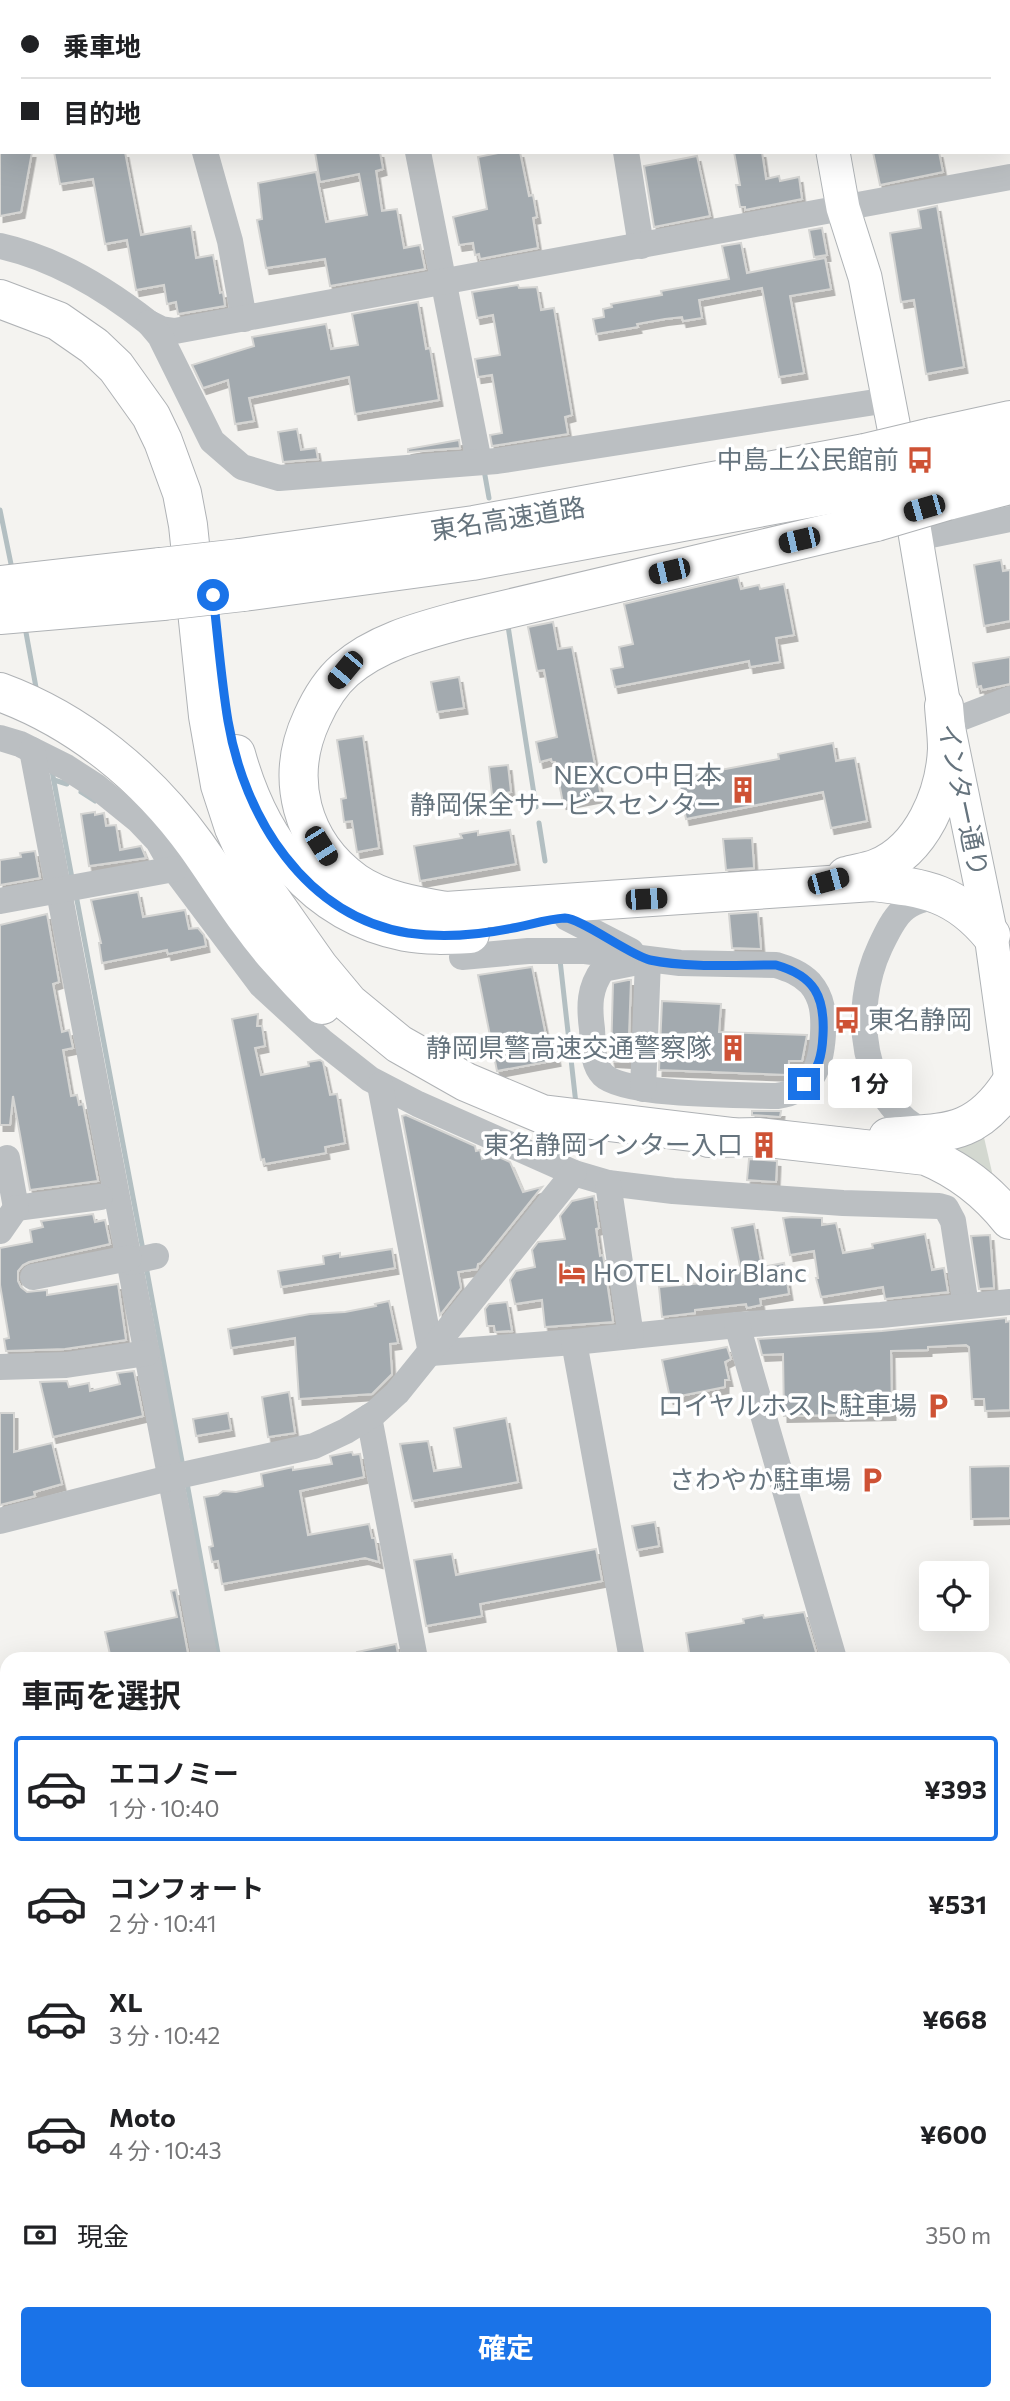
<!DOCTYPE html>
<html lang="ja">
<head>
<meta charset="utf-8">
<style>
  body { margin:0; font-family:Commissioner,"Noto Sans JP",sans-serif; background:#f2f2f2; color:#202124; height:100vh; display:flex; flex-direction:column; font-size:26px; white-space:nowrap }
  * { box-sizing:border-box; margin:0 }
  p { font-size:23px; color:#757577 }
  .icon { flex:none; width:38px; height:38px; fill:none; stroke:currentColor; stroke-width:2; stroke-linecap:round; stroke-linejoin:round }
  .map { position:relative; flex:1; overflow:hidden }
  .drawer { position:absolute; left:0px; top:1652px; width:1012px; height:749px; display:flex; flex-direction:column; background:#fff; border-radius:21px 21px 0 0; box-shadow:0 7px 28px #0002 }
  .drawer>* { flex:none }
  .top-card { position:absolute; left:0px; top:0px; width:1012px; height:154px; box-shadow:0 7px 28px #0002; display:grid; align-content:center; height:154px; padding:0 21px; background:#fff }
  .tools { position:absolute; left:919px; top:1561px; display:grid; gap:14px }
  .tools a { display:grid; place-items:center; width:70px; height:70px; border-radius:7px; background:#fff; box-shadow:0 7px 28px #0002; font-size:35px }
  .end { position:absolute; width:32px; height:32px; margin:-16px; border:9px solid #1a73e8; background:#fff; box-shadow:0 0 0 4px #fff }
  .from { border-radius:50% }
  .bubble { position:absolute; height:49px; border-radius:7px; background:#fff; box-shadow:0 7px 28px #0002; font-size:23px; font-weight:700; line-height:49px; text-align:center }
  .car { position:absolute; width:21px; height:42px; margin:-21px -10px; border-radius:9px; box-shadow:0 0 5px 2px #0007; background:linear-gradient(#222 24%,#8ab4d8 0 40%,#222 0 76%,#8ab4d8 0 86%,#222 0) }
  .top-card b { display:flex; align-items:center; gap:24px; height:66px; font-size:26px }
  .top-card b+b { border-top:2px solid #e0e0e0 }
  .top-card i { width:18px; height:18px; background:#202124 }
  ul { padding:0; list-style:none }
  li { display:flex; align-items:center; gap:21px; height:105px; margin:0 14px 10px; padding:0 7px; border:4px solid transparent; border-radius:7px }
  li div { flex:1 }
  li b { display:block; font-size:26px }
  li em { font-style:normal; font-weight:700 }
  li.selected { border-color:#1a73e8 }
  li>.icon { width:63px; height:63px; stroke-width:1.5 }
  h2 { padding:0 21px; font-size:32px; line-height:84px }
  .pay { display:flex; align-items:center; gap:18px; height:77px; padding:0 21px; font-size:26px }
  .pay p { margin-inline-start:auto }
  .action { display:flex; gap:14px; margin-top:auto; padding:14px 21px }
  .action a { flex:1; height:80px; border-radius:7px; background:#1a73e8; color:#fff; font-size:28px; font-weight:700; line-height:80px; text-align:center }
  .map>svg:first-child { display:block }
  .green { fill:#d3d8d0 }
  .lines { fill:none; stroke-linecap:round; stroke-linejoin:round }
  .stream { stroke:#b3bfc2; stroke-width:5 }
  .building { fill:#a3aaaf; stroke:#d5d5d3; stroke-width:2; filter:url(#shadow) }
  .major-casing { stroke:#afb3b6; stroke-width:35 }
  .highway-casing { stroke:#afb2b5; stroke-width:40 }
  .minor { stroke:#bbbfc2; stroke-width:26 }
  .major { stroke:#fff; stroke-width:33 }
  .highway { stroke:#fff; stroke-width:38 }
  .highway-bridge-casing { stroke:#afb2b5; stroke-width:40; stroke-linecap:butt }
  .highway-bridge { stroke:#fff; stroke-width:38 }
  .route { stroke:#1a73e8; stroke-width:9 }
  .labels { text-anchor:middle; stroke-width:7; stroke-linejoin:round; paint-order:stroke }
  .poi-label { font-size:26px; fill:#66747e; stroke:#fff; text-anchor:end }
  .street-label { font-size:26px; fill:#66747e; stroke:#fff }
</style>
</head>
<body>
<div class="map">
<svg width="1010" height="2401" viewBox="0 0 1010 2401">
  <defs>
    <filter id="shadow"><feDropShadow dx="3.5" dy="6" stdDeviation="0" flood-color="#0004"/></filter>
  </defs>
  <rect width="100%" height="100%" fill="#f4f3f0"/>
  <path class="green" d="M983 1133 997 1194 945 1145Z"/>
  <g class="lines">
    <g class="stream">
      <path d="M484 470 489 498"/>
      <path d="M0 510 12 569"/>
      <path d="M508 626 536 807"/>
      <path d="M25 627 37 693"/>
      <path d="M52 771 72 878"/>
      <path d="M54 780 67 784"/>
      <path d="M81 792 95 801"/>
      <path d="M539 823 545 861"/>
      <path d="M76 895 143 1250"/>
      <path d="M560 960 576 1104"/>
      <path d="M146 1266 183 1467"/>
      <path d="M187 1483 219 1659"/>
    </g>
  </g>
  <g class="building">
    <path d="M0 152H32L21 212 0 216Z"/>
    <path d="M54 152H125L141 235 191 226 196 258 213 255 220 293 223 292 225 306 178 314 176 302 167 304 164 285 136 290 127 240 105 244 93 179 60 184Z"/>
    <path d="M315 152H380L383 169 376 171 382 211 397 209 404 248 420 245 425 269 330 286 325 259 266 268 257 220 262 219 258 183 316 172 326 222 367 215 359 174 320 182Z"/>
    <path d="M503 152H520L529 196 533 195 537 217 533 218 538 248 480 259 479 254 475 255 473 243 459 245 453 217 487 209 478 157Z"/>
    <path d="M734 152H762L766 179 779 176 780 181 799 177 802 199 745 210V207H740L736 185H740Z"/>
    <path d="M873 152H939L943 172 880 185Z"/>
    <path d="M697 156 710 216 654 227 644 166Z"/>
    <path d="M937 206 964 367 926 374 914 300 901 302 890 233 921 228 918 210Z"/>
    <path d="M822 228 827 255 814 257 809 230Z"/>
    <path d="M741 243 747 273 825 258 831 289 790 296 804 373 779 377 762 288 699 300 702 318 683 321 682 317 665 319 637 324 638 327 596 334 593 319 604 317 603 309 612 307 611 304 662 295 661 291 729 279 722 246Z"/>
    <path d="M518 285 519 288 537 287 541 310 554 308 572 415 565 417 568 434 492 446 490 435 502 433 492 375 478 377 475 359 500 355 493 315 477 318 472 292Z"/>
    <path d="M418 302 426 349 430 348 439 400 355 414 349 377 249 398 254 421 235 424 228 380 203 388 192 365 254 346 252 337 326 324 331 349 358 345 352 314Z"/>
    <path d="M297 429 301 450 316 448 318 459 283 462 278 432Z"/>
    <path d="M459 440 460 448 408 452V449Z"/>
    <path d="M1001 560 1003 571 1010 570V621L984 626 974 565Z"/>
    <path d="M738 577 741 589 759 585 760 589 784 584 794 635 776 638 780 662 750 667 749 661 615 687 611 669 623 667 619 647 633 644 624 604Z"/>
    <path d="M553 622 558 649 572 647 601 796 563 803 555 762H552L551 759 540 762 536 742 557 737 544 670 537 671 528 627Z"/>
    <path d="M1010 657V684L982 690 981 686 977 687 973 663Z"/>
    <path d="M459 677 464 708 437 712 431 682Z"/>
    <path d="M363 736 379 848 357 852 352 821 344 822 341 799 346 798 337 740Z"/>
    <path d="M833 743 836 761 855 758 867 821 831 828 823 792 686 819 678 778 779 759 778 754Z"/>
    <path d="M508 765 511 792 492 795 489 767Z"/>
    <path d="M95 812V815L104 813 106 826 116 825 120 850 141 846 146 858 89 866 81 814Z"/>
    <path d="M510 830 516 864 420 881 414 846 462 838 460 834 478 831V835Z"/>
    <path d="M752 838 754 868 726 870 723 839Z"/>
    <path d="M35 851 40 878 0 885V860L21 857 20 853Z"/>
    <path d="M138 892 143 917 185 910 189 929 198 928 204 935 206 946 168 954 167 950 102 963 99 943H101L91 900Z"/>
    <path d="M758 912 761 949 732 948 729 914Z"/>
    <path d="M47 914 59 982 53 984 62 1032 69 1030 73 1048 63 1050 71 1096 77 1095 79 1105 83 1104 98 1181 30 1190 13 1096 10 1125H0V925Z"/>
    <path d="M532 967 547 1041 553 1040 557 1060 497 1071 478 975Z"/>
    <path d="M628 980H631L628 1062 612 1061 611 1057 613 983Z"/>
    <path d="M662 1001 721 1004 719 1032 807 1035 802 1061H789L788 1075 659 1070Z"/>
    <path d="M258 1014 257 1026H262L265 1046 255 1048 261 1075 309 1066 308 1062 320 1060 323 1062 330 1095 337 1094 345 1143 325 1147 326 1153 265 1164 264 1159 261 1160 232 1019Z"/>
    <path d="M752 1111H781L780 1117 752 1115Z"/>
    <path d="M406 1115 475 1146 476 1151 480 1150 482 1159 497 1156 510 1162 523 1192 542 1187 481 1263 478 1264 477 1269 458 1272 461 1288 440 1315 402 1116Z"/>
    <path d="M749 1159 777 1161 776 1182 747 1180Z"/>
    <path d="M594 1196 599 1228 596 1229 600 1256 603 1255 613 1322 545 1327 542 1300 515 1304 510 1280 516 1271 535 1267 532 1250 538 1242 565 1239 560 1216 572 1201Z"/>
    <path d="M93 1214 95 1222 105 1220 110 1244 29 1262 23 1265 18 1271V1281L21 1287 27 1292 47 1290V1295L118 1284 126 1340 65 1349 6 1351 4 1339 9 1338 0 1285V1248L32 1242 30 1230 43 1227 41 1221Z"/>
    <path d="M792 1217 822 1218V1225L836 1223 843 1253 873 1248 872 1244 925 1234 932 1270 944 1268 948 1292 885 1299 883 1287 821 1297 816 1278H818L814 1251 790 1255 783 1218Z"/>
    <path d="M754 1224 762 1267 784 1263 789 1294 760 1299 761 1305 747 1308 746 1304 695 1310V1313L662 1317 659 1287 724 1281 722 1274 741 1271 732 1228Z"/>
    <path d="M990 1235 994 1288 979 1289 971 1236Z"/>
    <path d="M392 1249 395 1268 281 1287 278 1271 324 1264 323 1256 340 1253V1257Z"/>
    <path d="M389 1301 398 1343 390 1344 392 1374 372 1394 299 1399 295 1338 231 1348 228 1329 310 1314 345 1312 376 1306 375 1304Z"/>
    <path d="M507 1302 512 1331 495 1332 494 1326H487L485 1309 489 1304Z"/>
    <path d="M1006 1318V1322L1010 1321V1410L985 1411 984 1399H972L969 1347 966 1345 928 1347V1350L891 1351 892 1414 784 1416 783 1354 762 1355 758 1339 882 1331Z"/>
    <path d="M727 1347 731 1359 725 1362 729 1380H725V1387L670 1398 662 1360Z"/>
    <path d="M134 1371 143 1416 53 1437 40 1382 67 1381 69 1387 89 1383 90 1391 120 1384 117 1373Z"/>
    <path d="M289 1392 295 1433 268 1437 262 1397Z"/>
    <path d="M0 1413H14V1452L52 1443 62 1484 34 1492 35 1496 0 1505Z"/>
    <path d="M228 1413 231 1430 196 1436 193 1419Z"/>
    <path d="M506 1418 518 1482 412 1501 400 1444 428 1441 434 1471 461 1467 454 1428Z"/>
    <path d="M352 1452 353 1455 360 1454 364 1477 300 1491 308 1535 369 1524 372 1538H375L379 1562 365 1558 222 1584 218 1561 212 1562 209 1547 213 1546 204 1497 218 1495 223 1491 236 1492 263 1486 261 1474 293 1467V1470L332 1464 330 1456Z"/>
    <path d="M1010 1466V1518L971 1519 970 1467Z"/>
    <path d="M655 1522 659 1546 637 1550 632 1526Z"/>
    <path d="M596 1549 602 1581 480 1604 482 1616 426 1626 414 1560 452 1554 456 1575Z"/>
    <path d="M176 1590 189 1659H111L105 1632 177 1617 171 1591Z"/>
    <path d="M804 1612 818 1659H690L686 1633 744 1623 743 1619 763 1615 764 1618Z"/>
    <path d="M396 1644 399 1659H358L357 1652Z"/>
  </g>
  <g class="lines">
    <defs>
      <g id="major">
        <path d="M805 0V2"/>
        <path d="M833 152 843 208 865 277 894 428"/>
        <path d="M914 527 944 706 991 935 1010 1073"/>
      </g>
      <g id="highway">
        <path d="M0 299 58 321 94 346 116 367 151 416 163 441 182 493 188 525 208 716 220 785 234 828 257 879 319 967 349 1003 399 1044 466 1082 542 1114 733 1137"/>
        <path d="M932 437 1010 420"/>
        <path d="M940 471 1010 455"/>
        <path d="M947 501 1010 485"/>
        <path d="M876 522 461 620C421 631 377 642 345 670 330 683 320 700 312 718 284 778 301 843 355 882 381 900 415 906 446 911L873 882C926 888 956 893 991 935"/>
        <path d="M240 558 474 525 865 453"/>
        <path d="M0 585 161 567"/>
        <path d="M243 592 472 561 871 487"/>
        <path d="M0 615 163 601"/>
        <path d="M0 692C79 721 147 777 196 845 223 883 247 923 278 958 292 974 307 990 322 1005"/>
        <path d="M236 754C260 841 312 913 405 932 426 936 448 935 470 934"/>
        <path d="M846 876C856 873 867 872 877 868 922 850 945 794 947 749 947 735 945 720 944 706"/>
        <path d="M888 1137C945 1132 975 1137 1010 1084"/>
        <path d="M709 1138 758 1137 926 1156C960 1170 987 1191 1010 1220"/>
      </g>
    </defs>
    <use href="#major" class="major-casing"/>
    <use href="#highway" class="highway-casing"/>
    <g class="minor">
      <path d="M67 0V2"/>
      <path d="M161 0 162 2"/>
      <path d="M390 0V2"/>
      <path d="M598 0V2"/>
      <path d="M205 152 230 241 244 319"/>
      <path d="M418 152 479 462"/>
      <path d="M626 152 641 246"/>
      <path d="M0 246C54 258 106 289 149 323L161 329 175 331 1010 177"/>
      <path d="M149 323 160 336 212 441 242 467 279 478 497 461 888 400"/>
      <path d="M916 538 1010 519"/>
      <path d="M948 723 1010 699"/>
      <path d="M0 738 20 744 66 767 97 787 139 821 158 841 174 869 261 985 323 1042 370 1079 418 1104 574 1173 608 1183 673 1191 843 1203 939 1206 946 1208 953 1221 966 1306"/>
      <path d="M32 750 205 1659"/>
      <path d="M0 901 174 869"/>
      <path d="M567 918 631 951"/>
      <path d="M462 957 528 951H585L680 963 776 965C789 969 800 973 810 983 823 998 824 1015 823 1034 821 1067 813 1091 777 1096 744 1095 624 1096 603 1075 592 1064 593 1044 592 1029 589 1006 589 988 603 969L648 960"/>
      <path d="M380 1085 431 1353 574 1342 737 1325 881 1315 1010 1302"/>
      <path d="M643 1089 648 960"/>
      <path d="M928 1134C859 1102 851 1009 880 947 895 915 903 900 941 896"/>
      <path d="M7 1158 16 1208 100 1197"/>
      <path d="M608 1183 631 1336"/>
      <path d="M0 1231 16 1208"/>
      <path d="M130 1262 156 1256"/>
      <path d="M33 1277 129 1258"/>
      <path d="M737 1325 834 1659"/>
      <path d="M574 1342 632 1659"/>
      <path d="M0 1367 66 1365 147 1353"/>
      <path d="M369 1417 415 1659"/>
      <path d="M0 1521 173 1477 314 1446 346 1431 375 1413 397 1393 574 1173"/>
      <path d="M0 1700 7 1698"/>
      <path d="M0 1787 7 1786"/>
      <path d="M0 1909 7 1907"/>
      <path d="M1004 1981 1010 1980"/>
      <path d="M1004 2133H1010"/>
      <path d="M0 2193 7 2191"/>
      <path d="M1004 2252 1010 2271"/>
      <path d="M0 2277H7"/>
      <path d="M178 2394 179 2401"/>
      <path d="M354 2394 355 2401"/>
      <path d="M553 2394 554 2401"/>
      <path d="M941 2394 948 2401"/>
    </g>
    <use href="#major" class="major"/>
    <use href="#highway" class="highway"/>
    <defs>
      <g id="highway-bridge">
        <path d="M865 453 932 437"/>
        <path d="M871 487 940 471"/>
        <path d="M876 522 947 501"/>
        <path d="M161 567 240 558"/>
        <path d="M163 601 243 592"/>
      </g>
    </defs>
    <use href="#highway-bridge" class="highway-bridge-casing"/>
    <use href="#highway-bridge" class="highway-bridge"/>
  </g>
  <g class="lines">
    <path class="route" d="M213 595C218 637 221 679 228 721 244 817 305 916 408 933 442 938 479 935 513 928 529 925 548 919 565 918 581 918 629 955 650 960 687 968 738 965 776 965 815 976 825 997 823 1035 822 1056 819 1069 804 1084"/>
  </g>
  <defs>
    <symbol id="bus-bare" viewBox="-9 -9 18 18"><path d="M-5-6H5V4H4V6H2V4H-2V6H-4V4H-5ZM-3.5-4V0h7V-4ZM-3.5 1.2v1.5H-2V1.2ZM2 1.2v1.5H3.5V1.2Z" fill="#ce5235" stroke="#fff" stroke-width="2.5" paint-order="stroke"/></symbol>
    <symbol id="building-bare" viewBox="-9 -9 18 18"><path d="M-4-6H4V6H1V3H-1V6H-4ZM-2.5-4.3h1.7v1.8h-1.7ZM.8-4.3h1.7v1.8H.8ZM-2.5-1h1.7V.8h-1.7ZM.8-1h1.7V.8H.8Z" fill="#ce5235" stroke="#fff" stroke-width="2.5" paint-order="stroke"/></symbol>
    <symbol id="hotel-bare" viewBox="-9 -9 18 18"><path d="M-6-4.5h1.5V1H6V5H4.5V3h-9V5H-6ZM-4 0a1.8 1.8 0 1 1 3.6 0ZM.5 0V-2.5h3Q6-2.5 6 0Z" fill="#ce5235" stroke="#fff" stroke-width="2.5" paint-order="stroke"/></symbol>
    <symbol id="parking-bare" viewBox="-9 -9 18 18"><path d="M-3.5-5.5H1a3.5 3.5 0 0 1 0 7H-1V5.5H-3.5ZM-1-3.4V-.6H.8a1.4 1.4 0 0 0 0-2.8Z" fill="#ce5235" stroke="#fff" stroke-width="2.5" paint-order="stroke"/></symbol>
  </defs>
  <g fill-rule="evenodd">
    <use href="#bus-bare" x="901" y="441" width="38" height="38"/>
    <use href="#building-bare" x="724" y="771" width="38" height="38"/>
    <use href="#bus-bare" x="828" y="1001" width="38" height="38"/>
    <use href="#building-bare" x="714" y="1029" width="38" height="38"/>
    <use href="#building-bare" x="745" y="1126" width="38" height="38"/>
    <use href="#hotel-bare" x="553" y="1254" width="38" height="38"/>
    <use href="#parking-bare" x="919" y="1387" width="38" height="38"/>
    <use href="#parking-bare" x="853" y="1461" width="38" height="38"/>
  </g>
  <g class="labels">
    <g class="poi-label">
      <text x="899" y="469">中島上公民館前</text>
      <text x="722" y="784">NEXCO中日本<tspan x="722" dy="30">静岡保全サービスセンター</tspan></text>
      <text x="868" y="1029" text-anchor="start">東名静岡</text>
      <text x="712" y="1057">静岡県警高速交通警察隊</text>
      <text x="743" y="1154">東名静岡インター入口</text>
      <text x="593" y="1282" text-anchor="start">HOTEL Noir Blanc</text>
      <text x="917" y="1415">ロイヤルホスト駐車場</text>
      <text x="851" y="1489">さわやか駐車場</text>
    </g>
    <g class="street-label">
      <text transform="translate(508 519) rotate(-9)" y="9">東名高速道路</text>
      <text transform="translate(963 800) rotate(78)" y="9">インター通り</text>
    </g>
  </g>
</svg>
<div class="tools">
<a><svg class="icon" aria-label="locate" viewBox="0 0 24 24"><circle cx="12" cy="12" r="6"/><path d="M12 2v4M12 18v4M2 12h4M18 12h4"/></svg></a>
</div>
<i class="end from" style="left:213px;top:595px"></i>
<i class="end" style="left:804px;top:1084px"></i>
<div class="bubble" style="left:828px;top:1059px;width:84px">1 分</div>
<i class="car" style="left:924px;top:508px;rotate:254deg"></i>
<i class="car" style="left:799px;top:540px;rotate:257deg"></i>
<i class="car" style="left:669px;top:571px;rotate:257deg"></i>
<i class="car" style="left:345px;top:670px;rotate:220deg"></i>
<i class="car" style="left:321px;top:846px;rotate:148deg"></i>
<i class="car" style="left:828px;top:881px;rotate:75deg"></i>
<i class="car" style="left:646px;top:899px;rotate:87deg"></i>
<div class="top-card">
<b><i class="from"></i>乗車地</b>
<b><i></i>目的地</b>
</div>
<section class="drawer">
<h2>車両を選択</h2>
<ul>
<li class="selected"><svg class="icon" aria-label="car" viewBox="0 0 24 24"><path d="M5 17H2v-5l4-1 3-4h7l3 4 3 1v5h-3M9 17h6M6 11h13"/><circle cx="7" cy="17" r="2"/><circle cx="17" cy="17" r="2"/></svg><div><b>エコノミー</b><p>1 分 · 10:40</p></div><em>¥393</em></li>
<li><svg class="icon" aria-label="car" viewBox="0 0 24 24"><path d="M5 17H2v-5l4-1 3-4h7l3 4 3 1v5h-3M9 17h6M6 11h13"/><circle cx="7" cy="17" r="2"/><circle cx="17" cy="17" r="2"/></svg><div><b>コンフォート</b><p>2 分 · 10:41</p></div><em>¥531</em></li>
<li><svg class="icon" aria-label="car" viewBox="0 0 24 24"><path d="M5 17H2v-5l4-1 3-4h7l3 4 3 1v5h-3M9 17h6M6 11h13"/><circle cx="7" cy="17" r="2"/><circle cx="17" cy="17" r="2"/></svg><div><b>XL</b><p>3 分 · 10:42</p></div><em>¥668</em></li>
<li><svg class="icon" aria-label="car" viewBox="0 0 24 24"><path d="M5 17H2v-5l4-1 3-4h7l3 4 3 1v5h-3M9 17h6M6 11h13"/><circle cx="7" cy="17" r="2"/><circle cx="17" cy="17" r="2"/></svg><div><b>Moto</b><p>4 分 · 10:43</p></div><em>¥600</em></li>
</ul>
<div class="pay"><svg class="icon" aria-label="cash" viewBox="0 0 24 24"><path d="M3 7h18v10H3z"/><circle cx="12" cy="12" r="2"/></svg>現金<p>350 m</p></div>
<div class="action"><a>確定</a></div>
</section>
</div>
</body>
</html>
